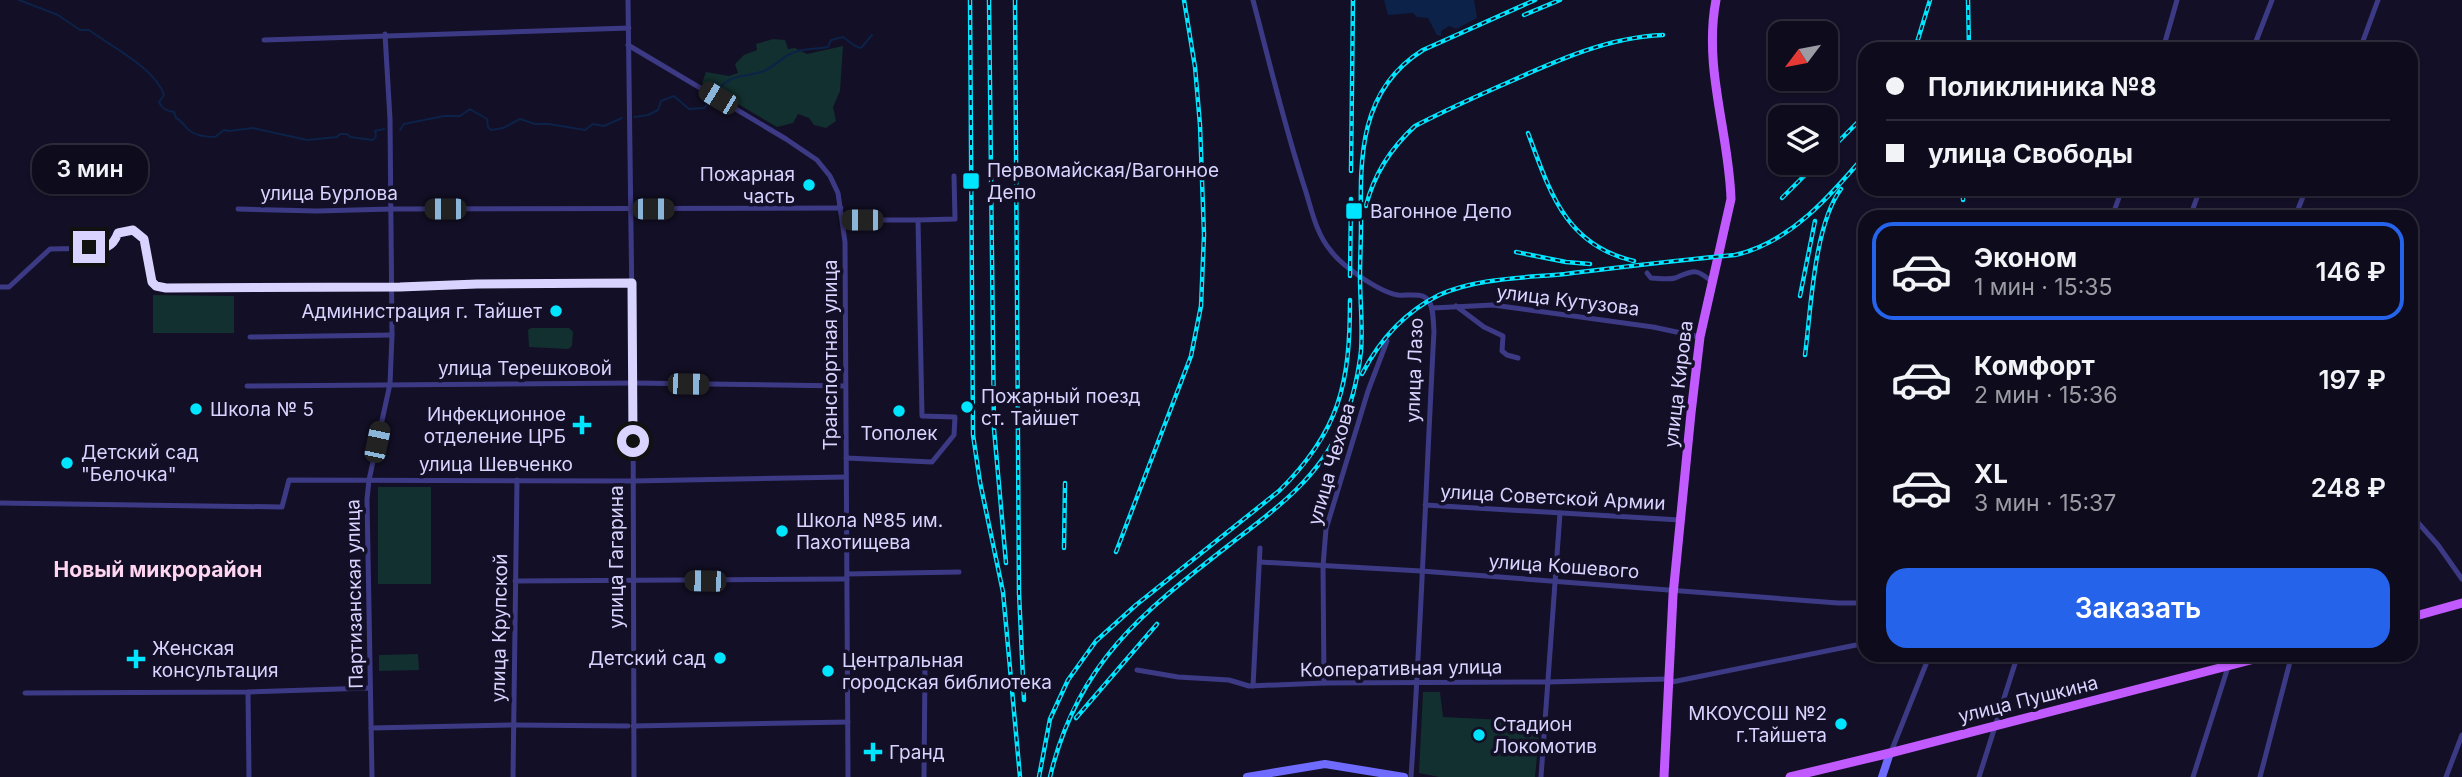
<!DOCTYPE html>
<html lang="ru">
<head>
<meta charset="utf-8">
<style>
  body { margin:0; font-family:Inter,sans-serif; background:#1c1929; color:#f1f3f6; height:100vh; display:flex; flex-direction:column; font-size:26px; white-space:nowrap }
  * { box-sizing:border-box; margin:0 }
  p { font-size:23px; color:#9b9ba3 }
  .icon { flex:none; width:38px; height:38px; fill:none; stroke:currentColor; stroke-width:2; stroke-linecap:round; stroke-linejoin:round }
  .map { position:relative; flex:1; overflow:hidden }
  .sheet { position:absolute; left:1858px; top:210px; width:560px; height:452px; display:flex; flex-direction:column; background:#0e0b1c; border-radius:21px; box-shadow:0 2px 5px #0004,0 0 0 2px #2e2b3b }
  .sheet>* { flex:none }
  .top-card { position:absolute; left:1858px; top:42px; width:560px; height:154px; border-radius:21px; box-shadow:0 2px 5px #0004,0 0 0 2px #2e2b3b; display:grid; align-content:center; height:154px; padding:0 28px; background:#0e0b1c }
  .needle { width:46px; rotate:238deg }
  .controls { position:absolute; left:1768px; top:21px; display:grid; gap:14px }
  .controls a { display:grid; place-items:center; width:70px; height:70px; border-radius:14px; background:#0e0b1c; box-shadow:0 2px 5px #0004,0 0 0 2px #2e2b3b; font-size:35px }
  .end { position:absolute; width:32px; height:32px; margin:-16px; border:9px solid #d9d4ff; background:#111; box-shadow:0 0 0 4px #111 }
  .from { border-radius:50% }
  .bubble { position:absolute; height:49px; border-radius:21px; background:#0e0b1c; box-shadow:0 2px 5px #0004,0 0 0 2px #2e2b3b; font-size:23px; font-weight:600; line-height:49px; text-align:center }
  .car { position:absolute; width:21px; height:42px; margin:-21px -10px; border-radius:9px; box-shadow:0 0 5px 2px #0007; background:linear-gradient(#222 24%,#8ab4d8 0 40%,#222 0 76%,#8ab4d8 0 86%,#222 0) }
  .top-card b { display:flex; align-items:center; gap:24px; height:66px; font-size:26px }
  .top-card b+b { border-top:2px solid #2e2b3b }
  .top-card i { width:18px; height:18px; background:#f1f3f6 }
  ul { padding:12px 0 0; list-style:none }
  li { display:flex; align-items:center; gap:21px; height:98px; margin:0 14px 10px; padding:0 14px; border:4px solid transparent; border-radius:21px }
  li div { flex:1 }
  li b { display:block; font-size:26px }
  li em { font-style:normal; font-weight:600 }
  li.active { border-color:#2563eb }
  li>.icon { width:63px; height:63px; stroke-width:1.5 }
  .primary-button { display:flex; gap:14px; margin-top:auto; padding:14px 28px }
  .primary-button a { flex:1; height:80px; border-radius:21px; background:#2563eb; color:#fff; font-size:28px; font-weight:600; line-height:80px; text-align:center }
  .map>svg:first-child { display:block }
  .green { fill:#12302f }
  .water { fill:#0c2248 }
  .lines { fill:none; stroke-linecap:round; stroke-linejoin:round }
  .stream { stroke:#0c2248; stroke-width:2 }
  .street { stroke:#3d3a85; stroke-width:5 }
  .secondary { stroke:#6f6bff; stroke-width:8 }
  .primary { stroke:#c25bff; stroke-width:9 }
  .rail-casing { stroke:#00e5ff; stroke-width:4.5 }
  .rail { stroke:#130f26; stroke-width:2; stroke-dasharray:5; stroke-linecap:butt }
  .route { stroke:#d9d4ff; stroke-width:9 }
  .poi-dot { fill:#00e5ff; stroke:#130f26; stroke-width:2.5 }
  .labels { text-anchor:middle; stroke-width:7; stroke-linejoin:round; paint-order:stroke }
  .poi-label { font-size:19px; fill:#d9d4ff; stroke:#130f26; text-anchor:start }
  .street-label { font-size:19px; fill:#d9d4ff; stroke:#130f26 }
  .neighbourhood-label { font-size:21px; font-weight:bold; fill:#ffd6f0; stroke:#130f26 }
</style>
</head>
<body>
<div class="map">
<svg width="2462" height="777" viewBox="0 0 2462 777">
  <rect width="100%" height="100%" fill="#130f26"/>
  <g class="green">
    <path d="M773 39 785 40 788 49 795 48 807 54 843 46 840 91 833 107 836 121 826 128 814 125 809 118 798 114 793 123 777 127 702 83 706 72 729 76 738 73 735 64 744 55 757 50 756 44Z"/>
    <path d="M153 295 234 296V333H153Z"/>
    <path d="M531 328H569L573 332 572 346 568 349 529 347 528 330Z"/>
    <rect x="378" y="487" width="53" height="97"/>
    <path d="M418 654 419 670 379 671V655Z"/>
    <path d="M1423 692H1440L1443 717 1525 721 1524 732 1539 736 1535 777H1439L1419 773Z"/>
  </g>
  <path class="water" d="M1384 0H1474L1477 18 1456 29 1449 26 1441 31V36L1437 35 1428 18 1417 17 1413 13 1388 15Z"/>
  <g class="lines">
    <g class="stream">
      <path d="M19 0 58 15 80 30H89C112 47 155 68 164 95L159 102C162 109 167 111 174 112L176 118C183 121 184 127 190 131 197 136 206 137 215 137L224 130 229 131 253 128 307 140 337 137 340 134H347L350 137 373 140 376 136 375 131 384 129"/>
      <path d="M716 92C731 73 741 78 761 72 772 69 780 59 790 54 803 47 814 50 828 47L831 40 843 37 855 46 861 48 872 35"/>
      <path d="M634 117 648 115 658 110 661 101 674 96 689 109 704 108 712 100"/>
      <path d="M400 130 404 124 444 116H460L470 109 487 119 488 127 491 130 503 128 520 119 535 124H549L585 130 593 124 604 126 622 118"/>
    </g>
    <g class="street">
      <path d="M628 0 633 383 634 777"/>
      <path d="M1253 0C1270 64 1285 129 1306 192 1312 212 1317 235 1331 251 1342 266 1379 292 1398 295 1407 296 1422 292 1428 300 1434 307 1433 322 1434 331 1426 480 1421 629 1411 777"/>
      <path d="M264 40 629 28"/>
      <path d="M628 45 786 139 817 160 830 176 838 193 845 242 848 777"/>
      <path d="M2163 49 2177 0"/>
      <path d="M2253 49 2272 0"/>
      <path d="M2360 49 2378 0"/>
      <path d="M238 209 317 211 392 209 841 208"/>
      <path d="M2112 217 2122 189"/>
      <path d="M2190 217 2200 189"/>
      <path d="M2295 217 2306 189"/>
      <path d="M843 220H918L922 416 955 417 954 435 932 462 846 458"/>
      <path d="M918 220 955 219 954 176"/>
      <path d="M1647 273 1651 278C1658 278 1668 280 1675 278 1693 271 1695 267 1712 282"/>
      <path d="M0 287H9L50 249 106 248 114 244 118 233C129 227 137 230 144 239L151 282 156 286 165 288 400 287 477 284 632 283"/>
      <path d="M1456 306 1484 327 1503 336 1502 351 1507 355 1518 358"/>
      <path d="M1432 308 1493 305 1653 327 1700 337"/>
      <path d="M250 337 392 335"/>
      <path d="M247 386 633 383 845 386"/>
      <path d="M1866 486 1863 518 1866 551"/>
      <path d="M0 503 282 507 289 480 632 481 846 477"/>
      <path d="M1425 505 1680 520"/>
      <path d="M2412 516 2438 545 2462 579"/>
      <path d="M1260 562 1421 571 1838 603H1866"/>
      <path d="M847 574 959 572"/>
      <path d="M515 581 847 579"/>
      <path d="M1137 670 1178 677 1229 680 1249 686 1324 683 1548 682 1668 679"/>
      <path d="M1324 683 1323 566 1326 529 1368 391 1387 341"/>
      <path d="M1667 683 1866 643"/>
      <path d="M1253 686 1260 548"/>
      <path d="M248 692 249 777"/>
      <path d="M25 693 248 692 370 688"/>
      <path d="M633 726 848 722"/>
      <path d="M371 728 513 725 628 726"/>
      <path d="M1891 752 1930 654"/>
      <path d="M372 777 367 499 369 480 390 384 392 335 390 119 385 34"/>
      <path d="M513 777 517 480"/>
      <path d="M924 777 925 668"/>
      <path d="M1541 777 1560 513"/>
      <path d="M1979 777 2018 654"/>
      <path d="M2193 777 2228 667"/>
      <path d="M2260 777 2292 654"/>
      <path d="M2446 777 2462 735"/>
    </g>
    <g class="secondary">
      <path d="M1247 777 1325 764 1404 777"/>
      <path d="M1882 777 1890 753"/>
    </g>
    <g class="primary">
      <path d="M2412 617 2462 603"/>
      <path d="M1664 777 1673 595 1691 413 1700 337 1731 199C1729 132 1703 68 1716 0"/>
      <path d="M1790 777 1890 753 2274 654"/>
    </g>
    <defs>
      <g id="rail">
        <path d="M970 0 973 435 980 482 1003 592 1020 777"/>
        <path d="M989 0 994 429 1006 563"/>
        <path d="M1015 0 1019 593 1024 700"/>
        <path d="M1968 0 1969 49"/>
        <path d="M1524 15 1560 0"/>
        <path d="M1915 49 1930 0"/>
        <path d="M1528 133C1550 192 1565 245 1634 261"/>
        <path d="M1825 155 1866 114"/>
        <path d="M1351 171 1353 0"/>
        <path d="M1782 198 1817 163"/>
        <path d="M1963 200V189"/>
        <path d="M1366 206C1374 174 1391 148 1415 126 1446 110 1477 96 1509 82 1558 60 1609 37 1663 35"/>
        <path d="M1516 252 1566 262 1590 264"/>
        <path d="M1350 276 1351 199"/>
        <path d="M1800 296 1815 221"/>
        <path d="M1805 355C1811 309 1814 225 1841 189"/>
        <path d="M1362 374C1379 341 1405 312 1439 295 1476 278 1524 278 1565 274 1622 267 1678 260 1735 255 1790 243 1831 195 1866 154"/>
        <path d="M1064 548 1065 483"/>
        <path d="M1116 552 1191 356 1201 306 1204 235 1200 125 1195 67 1184 0"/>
        <path d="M1076 718 1157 624"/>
        <path d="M1039 777 1050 719 1068 680 1096 641 1136 605 1279 491C1340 431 1350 383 1350 300"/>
        <path d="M1050 777C1078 659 1147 609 1238 538 1279 507 1319 476 1341 427 1352 404 1358 376 1361 351 1363 326 1360 301 1360 277 1360 259 1361 242 1361 224 1360 157 1359 90 1423 50L1535 0"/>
      </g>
    </defs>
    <use href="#rail" class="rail-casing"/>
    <use href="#rail" class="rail"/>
  </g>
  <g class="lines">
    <path class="route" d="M89 247C105 248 112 249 118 233L133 230 144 239 152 282 156 286 166 288 400 287 477 284 632 283 633 441"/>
  </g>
  <g class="poi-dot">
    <rect x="962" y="172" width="18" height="18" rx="3.5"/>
    <circle cx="809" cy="185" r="7"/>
    <rect x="1345" y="202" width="18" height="18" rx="3.5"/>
    <circle cx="556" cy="311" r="7"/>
    <circle cx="967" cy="407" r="7"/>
    <circle cx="196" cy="409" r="7"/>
    <circle cx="899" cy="411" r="7"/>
    <path d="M578.5 414.5h7v7h7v7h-7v7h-7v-7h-7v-7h7z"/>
    <circle cx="67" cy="463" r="7"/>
    <circle cx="782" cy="531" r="7"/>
    <circle cx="720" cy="658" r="7"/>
    <path d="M132.5 648.5h7v7h7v7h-7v7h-7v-7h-7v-7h7z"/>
    <circle cx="828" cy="671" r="7"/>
    <circle cx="1841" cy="724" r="7"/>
    <circle cx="1479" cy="735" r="7"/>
    <path d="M869.5 741.5h7v7h7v7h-7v7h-7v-7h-7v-7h7z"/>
  </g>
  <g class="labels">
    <g class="poi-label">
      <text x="987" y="177">Первомайская/Вагонное<tspan x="987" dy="22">Депо</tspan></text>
      <text x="795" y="181" text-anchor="end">Пожарная<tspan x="795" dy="22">часть</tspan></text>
      <text x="1370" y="218">Вагонное Депо</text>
      <text x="542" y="318" text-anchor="end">Администрация г. Тайшет</text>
      <text x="981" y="403">Пожарный поезд<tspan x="981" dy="22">ст. Тайшет</tspan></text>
      <text x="210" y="416">Школа № 5</text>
      <text x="566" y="421" text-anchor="end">Инфекционное<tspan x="566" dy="22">отделение ЦРБ</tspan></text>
      <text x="899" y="440" text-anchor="middle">Тополек</text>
      <text x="81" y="459">Детский сад<tspan x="81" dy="22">"Белочка"</tspan></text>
      <text x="796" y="527">Школа №85 им.<tspan x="796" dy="22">Пахотищева</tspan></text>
      <text x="152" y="655">Женская<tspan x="152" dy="22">консультация</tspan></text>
      <text x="706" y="665" text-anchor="end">Детский сад</text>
      <text x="842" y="667">Центральная<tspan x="842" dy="22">городская библиотека</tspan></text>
      <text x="1827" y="720" text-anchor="end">МКОУСОШ №2<tspan x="1827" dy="22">г.Тайшета</tspan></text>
      <text x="1493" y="731">Стадион<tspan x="1493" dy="22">Локомотив</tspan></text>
      <text x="889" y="759">Гранд</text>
    </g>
    <g class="street-label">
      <text x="329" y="200">улица Бурлова</text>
      <text transform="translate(1568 300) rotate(7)" y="7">улица Кутузова</text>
      <text transform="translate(830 355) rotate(-90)" y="7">Транспортная улица</text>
      <text x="525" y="375">улица Терешковой</text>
      <text transform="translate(1414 370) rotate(-88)" y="7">улица Лазо</text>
      <text transform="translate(1678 384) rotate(-83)" y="7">улица Кирова</text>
      <text x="496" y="471">улица Шевченко</text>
      <text transform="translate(1331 464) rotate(-74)" y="7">улица Чехова</text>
      <text transform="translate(1553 497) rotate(3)" y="7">улица Советской Армии</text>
      <text transform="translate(616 557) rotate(-90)" y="7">улица Гагарина</text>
      <text transform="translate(1564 566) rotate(4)" y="7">улица Кошевого</text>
      <text transform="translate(354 594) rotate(-91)" y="7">Партизанская улица</text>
      <text transform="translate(499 628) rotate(-89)" y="7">улица Крупской</text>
      <text transform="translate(1401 668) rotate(-1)" y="7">Кооперативная улица</text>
      <text transform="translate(2028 699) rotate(-14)" y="7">улица Пушкина</text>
    </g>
    <g class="neighbourhood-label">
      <text x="158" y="577">Новый микрорайон</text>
    </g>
  </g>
</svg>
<div class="controls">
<a><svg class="needle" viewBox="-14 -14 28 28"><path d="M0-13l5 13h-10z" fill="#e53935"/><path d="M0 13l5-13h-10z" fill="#9b9ba3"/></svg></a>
<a><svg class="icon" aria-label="layers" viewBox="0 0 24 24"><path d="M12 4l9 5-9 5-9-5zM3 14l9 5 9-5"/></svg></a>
</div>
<i class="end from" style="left:633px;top:441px"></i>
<i class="end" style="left:89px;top:247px"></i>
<div class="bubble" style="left:32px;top:145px;width:116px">3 мин</div>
<i class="car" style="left:718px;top:98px;rotate:301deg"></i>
<i class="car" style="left:445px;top:209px;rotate:270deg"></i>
<i class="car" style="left:653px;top:209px;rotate:90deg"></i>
<i class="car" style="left:862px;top:220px;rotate:270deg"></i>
<i class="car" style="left:688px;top:384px;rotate:91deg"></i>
<i class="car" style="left:377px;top:442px;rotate:12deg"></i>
<i class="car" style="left:705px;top:581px;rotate:271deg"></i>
<div class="top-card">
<b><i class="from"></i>Поликлиника №8</b>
<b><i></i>улица Свободы</b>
</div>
<section class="sheet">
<ul>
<li class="active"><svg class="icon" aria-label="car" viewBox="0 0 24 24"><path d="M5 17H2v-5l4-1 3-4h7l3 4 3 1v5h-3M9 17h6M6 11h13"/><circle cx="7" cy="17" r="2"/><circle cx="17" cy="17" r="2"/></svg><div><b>Эконом</b><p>1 мин · 15:35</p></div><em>146 ₽</em></li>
<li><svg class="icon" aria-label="car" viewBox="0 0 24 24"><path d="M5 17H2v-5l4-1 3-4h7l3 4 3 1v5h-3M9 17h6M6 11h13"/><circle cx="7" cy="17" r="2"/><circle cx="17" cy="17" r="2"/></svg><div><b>Комфорт</b><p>2 мин · 15:36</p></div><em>197 ₽</em></li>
<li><svg class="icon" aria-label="car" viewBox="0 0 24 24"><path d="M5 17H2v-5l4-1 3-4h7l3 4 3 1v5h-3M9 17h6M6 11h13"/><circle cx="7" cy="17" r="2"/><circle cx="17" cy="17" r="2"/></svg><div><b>XL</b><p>3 мин · 15:37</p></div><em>248 ₽</em></li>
</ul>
<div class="primary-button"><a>Заказать</a></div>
</section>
</div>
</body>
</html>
